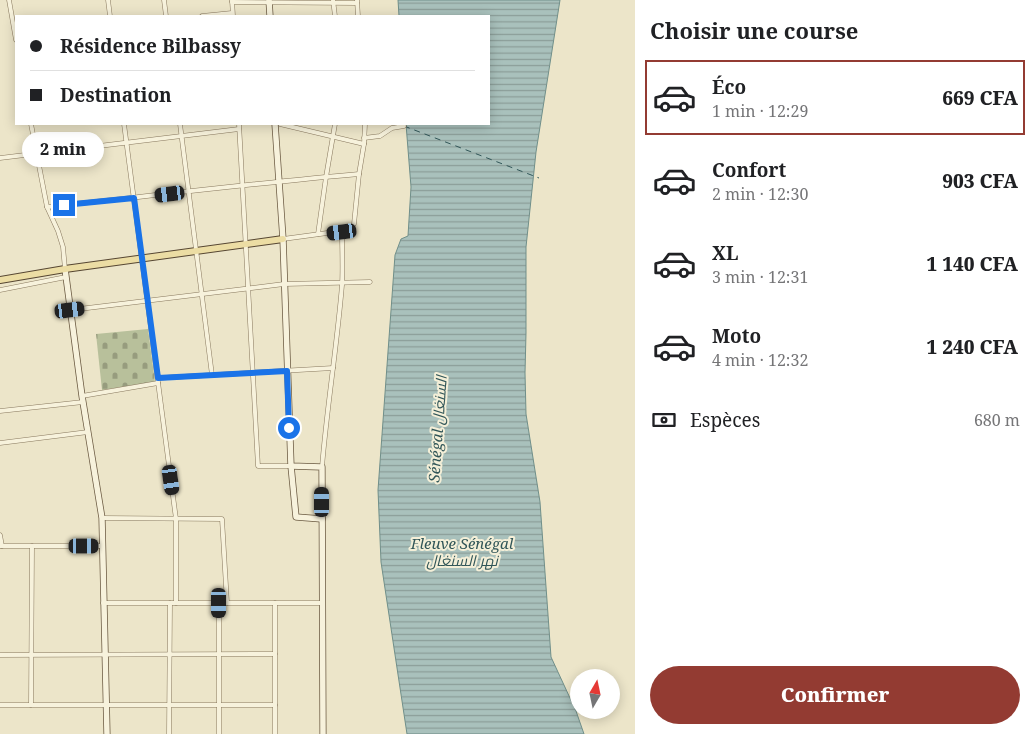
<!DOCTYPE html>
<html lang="fr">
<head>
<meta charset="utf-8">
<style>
  body { margin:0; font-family:"Noto Serif",Cairo,serif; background:#f2f2f2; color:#202124; height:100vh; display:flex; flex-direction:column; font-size:19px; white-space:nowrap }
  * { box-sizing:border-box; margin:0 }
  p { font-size:16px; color:#757577 }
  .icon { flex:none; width:28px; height:28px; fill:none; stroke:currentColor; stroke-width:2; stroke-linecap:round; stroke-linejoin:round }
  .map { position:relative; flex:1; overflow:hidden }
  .panel { display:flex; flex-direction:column; background:#fff; width:400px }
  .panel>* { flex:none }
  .banner { position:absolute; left:15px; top:15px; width:475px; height:110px; border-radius:0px; box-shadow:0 2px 12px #0003; display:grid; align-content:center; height:110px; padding:0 15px; background:#fff }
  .needle { width:32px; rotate:9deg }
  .fabs { position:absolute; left:570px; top:669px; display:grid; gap:10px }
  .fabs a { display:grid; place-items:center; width:50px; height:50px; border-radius:50%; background:#fff; box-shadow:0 2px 12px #0003; font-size:25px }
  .end { position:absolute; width:22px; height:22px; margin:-11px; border:6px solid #1a73e8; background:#fff; box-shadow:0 0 0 2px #fff }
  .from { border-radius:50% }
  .bubble { position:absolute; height:35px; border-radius:18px; background:#fff; box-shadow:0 2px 12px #0003; font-size:16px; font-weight:800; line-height:35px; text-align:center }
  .car { position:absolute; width:15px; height:30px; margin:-15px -8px; border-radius:6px; box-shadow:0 0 4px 1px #0007; background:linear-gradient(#222 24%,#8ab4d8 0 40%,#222 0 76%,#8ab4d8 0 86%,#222 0) }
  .banner b { display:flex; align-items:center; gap:18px; height:48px; font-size:19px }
  .banner b+b { border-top:1px solid #e0e0e0 }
  .banner i { width:12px; height:12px; background:#202124 }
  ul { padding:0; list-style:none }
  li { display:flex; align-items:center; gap:15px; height:75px; margin:0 10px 8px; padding:0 5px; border:2px solid transparent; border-radius:0px }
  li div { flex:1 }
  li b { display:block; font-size:19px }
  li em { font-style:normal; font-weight:800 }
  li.on { border-color:#933b32 }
  li>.icon { width:45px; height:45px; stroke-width:1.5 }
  h2 { padding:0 15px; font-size:22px; line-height:60px }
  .pay { display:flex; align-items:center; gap:12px; height:55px; padding:0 15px; font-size:19px }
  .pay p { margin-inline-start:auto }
  .action { display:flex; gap:10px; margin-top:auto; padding:10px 15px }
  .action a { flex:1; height:58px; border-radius:30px; background:#933b32; color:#fff; font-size:20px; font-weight:800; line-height:58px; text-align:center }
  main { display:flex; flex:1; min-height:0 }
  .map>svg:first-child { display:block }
  .cemetery { fill:url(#cemetery-stones) }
  .water { fill:url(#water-rules); stroke:#708f8a }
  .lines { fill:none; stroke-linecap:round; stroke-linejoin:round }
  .ferry { stroke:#315658; stroke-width:1; stroke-dasharray:6 5; stroke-linecap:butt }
  .street-casing { stroke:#88785e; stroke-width:5 }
  .secondary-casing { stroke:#6a5941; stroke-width:7 }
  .primary-casing { stroke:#564632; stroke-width:8 }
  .street { stroke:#f7f2dc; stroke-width:4 }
  .secondary { stroke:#f7f2dc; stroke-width:5.5 }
  .primary { stroke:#ecdda4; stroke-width:6 }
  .route { stroke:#1a73e8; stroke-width:6 }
  .labels { text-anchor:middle; stroke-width:4; stroke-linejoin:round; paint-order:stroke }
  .water-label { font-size:15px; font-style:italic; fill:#315658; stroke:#f4efd8 }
</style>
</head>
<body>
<main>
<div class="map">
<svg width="635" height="734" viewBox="0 0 635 734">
  <defs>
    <pattern id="cemetery-stones" width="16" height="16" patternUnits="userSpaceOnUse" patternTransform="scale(1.25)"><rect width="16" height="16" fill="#b8c09b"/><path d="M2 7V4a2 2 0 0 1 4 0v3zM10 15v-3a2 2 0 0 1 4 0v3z" fill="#979c7e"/></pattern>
    <pattern id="water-rules" width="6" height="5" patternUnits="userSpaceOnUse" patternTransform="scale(1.25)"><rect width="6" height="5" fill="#a9c1bc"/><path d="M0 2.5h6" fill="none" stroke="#8b9d98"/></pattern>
  </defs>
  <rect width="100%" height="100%" fill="#ece5c9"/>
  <path class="cemetery" d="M148 329 155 382 102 390 96 334Z"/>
  <path class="water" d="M398 0H560L536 152 526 247V333L525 373 526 414 540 502 551 657 576 711 584 734H407L381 562 378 490 395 255 401 239 408 236 411 187 406 124H489V16H399Z"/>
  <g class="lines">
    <path class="ferry" d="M404 126 539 178"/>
    <defs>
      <g id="street">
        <path d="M9 0 16 40"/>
        <path d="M108 0 110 16"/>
        <path d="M164 0 166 16"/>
        <path d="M232 0 233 16"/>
        <path d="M333 0 335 16"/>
        <path d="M357 0 358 16"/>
        <path d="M232 2 357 3"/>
        <path d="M202 16 232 13"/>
        <path d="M31 124 47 207 58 231 63 247 65 269"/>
        <path d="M124 124 176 519V603"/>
        <path d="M180 124 212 375"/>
        <path d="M239 124 258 466H291"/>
        <path d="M280 124 364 144"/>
        <path d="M364 138 380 136 392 128 404 126"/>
        <path d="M0 158 239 129"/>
        <path d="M47 207C151 196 255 183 359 174"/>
        <path d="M354 224 359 174 364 144 365 124"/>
        <path d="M318 234 326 177 335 124"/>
        <path d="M283 239 342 231C342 249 343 267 342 285 337 346 327 406 322 467"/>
        <path d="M0 290 66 277"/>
        <path d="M71 310 284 284 370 282"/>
        <path d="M158 378 333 368"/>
        <path d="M82 396 158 383"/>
        <path d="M0 411 83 402"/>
        <path d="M0 443 88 432"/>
        <path d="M102 518 222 519 227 603"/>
        <path d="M0 535 2 546"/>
        <path d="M0 546H102"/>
        <path d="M103 603H323"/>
        <path d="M219 603V734"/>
        <path d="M0 655 275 654"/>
        <path d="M0 705H275"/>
        <path d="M31 705 32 546"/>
        <path d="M169 734 170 603"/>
        <path d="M275 734V603"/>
      </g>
      <g id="secondary">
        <path d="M269 0 270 16"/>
        <path d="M275 124 283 239 291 466 322 467 323 734"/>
        <path d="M65 269 82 396 102 518 107 734"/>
        <path d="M291 466 296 517 322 519"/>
      </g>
      <path id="primary" d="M0 280 65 269 283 239"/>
    </defs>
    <use href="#street" class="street-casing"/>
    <use href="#secondary" class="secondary-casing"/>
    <use href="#primary" class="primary-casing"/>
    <use href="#street" class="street"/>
    <use href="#secondary" class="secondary"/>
    <use href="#primary" class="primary"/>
  </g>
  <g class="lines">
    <path class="route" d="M64 205 134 198 158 378 287 371 289 428"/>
  </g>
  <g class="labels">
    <g class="water-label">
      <text transform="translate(438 429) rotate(-86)" y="5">Sénégal السنغال</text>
      <text x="462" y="549">Fleuve Sénégal<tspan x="462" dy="17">نهر السنغال</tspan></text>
    </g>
  </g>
</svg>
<div class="fabs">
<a><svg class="needle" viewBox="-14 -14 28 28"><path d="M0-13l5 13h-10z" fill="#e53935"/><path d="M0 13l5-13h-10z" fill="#757577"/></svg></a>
</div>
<i class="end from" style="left:289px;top:428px"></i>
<i class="end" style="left:64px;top:205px"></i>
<div class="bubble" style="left:22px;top:132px;width:82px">2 min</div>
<i class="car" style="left:170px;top:194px;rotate:263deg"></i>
<i class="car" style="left:342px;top:232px;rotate:263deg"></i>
<i class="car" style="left:70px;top:310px;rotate:83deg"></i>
<i class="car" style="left:171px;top:480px;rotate:172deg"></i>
<i class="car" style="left:322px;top:502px;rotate:0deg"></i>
<i class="car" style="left:84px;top:546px;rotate:90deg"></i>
<i class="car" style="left:219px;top:603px;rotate:180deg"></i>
<div class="banner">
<b><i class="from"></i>Résidence Bilbassy</b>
<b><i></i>Destination</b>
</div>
</div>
<section class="panel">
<h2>Choisir une course</h2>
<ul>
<li class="on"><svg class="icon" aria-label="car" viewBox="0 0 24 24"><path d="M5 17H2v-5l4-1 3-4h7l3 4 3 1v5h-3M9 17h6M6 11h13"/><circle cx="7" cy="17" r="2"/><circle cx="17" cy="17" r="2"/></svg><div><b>Éco</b><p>1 min · 12:29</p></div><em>669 CFA</em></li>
<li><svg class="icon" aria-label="car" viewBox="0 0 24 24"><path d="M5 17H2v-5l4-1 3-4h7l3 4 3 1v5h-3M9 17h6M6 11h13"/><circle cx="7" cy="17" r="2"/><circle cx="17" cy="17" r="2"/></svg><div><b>Confort</b><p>2 min · 12:30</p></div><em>903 CFA</em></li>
<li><svg class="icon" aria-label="car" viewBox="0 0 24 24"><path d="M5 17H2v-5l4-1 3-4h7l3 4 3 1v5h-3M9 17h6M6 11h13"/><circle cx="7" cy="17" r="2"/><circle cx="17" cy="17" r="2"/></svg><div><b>XL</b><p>3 min · 12:31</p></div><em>1 140 CFA</em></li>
<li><svg class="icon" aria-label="car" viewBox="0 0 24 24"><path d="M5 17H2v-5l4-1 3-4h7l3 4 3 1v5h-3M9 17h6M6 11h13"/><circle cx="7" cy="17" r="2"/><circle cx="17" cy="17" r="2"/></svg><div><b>Moto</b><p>4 min · 12:32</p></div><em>1 240 CFA</em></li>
</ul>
<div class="pay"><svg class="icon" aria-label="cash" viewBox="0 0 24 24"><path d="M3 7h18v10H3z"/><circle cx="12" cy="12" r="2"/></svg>Espèces<p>680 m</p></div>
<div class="action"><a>Confirmer</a></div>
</section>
</main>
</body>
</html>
